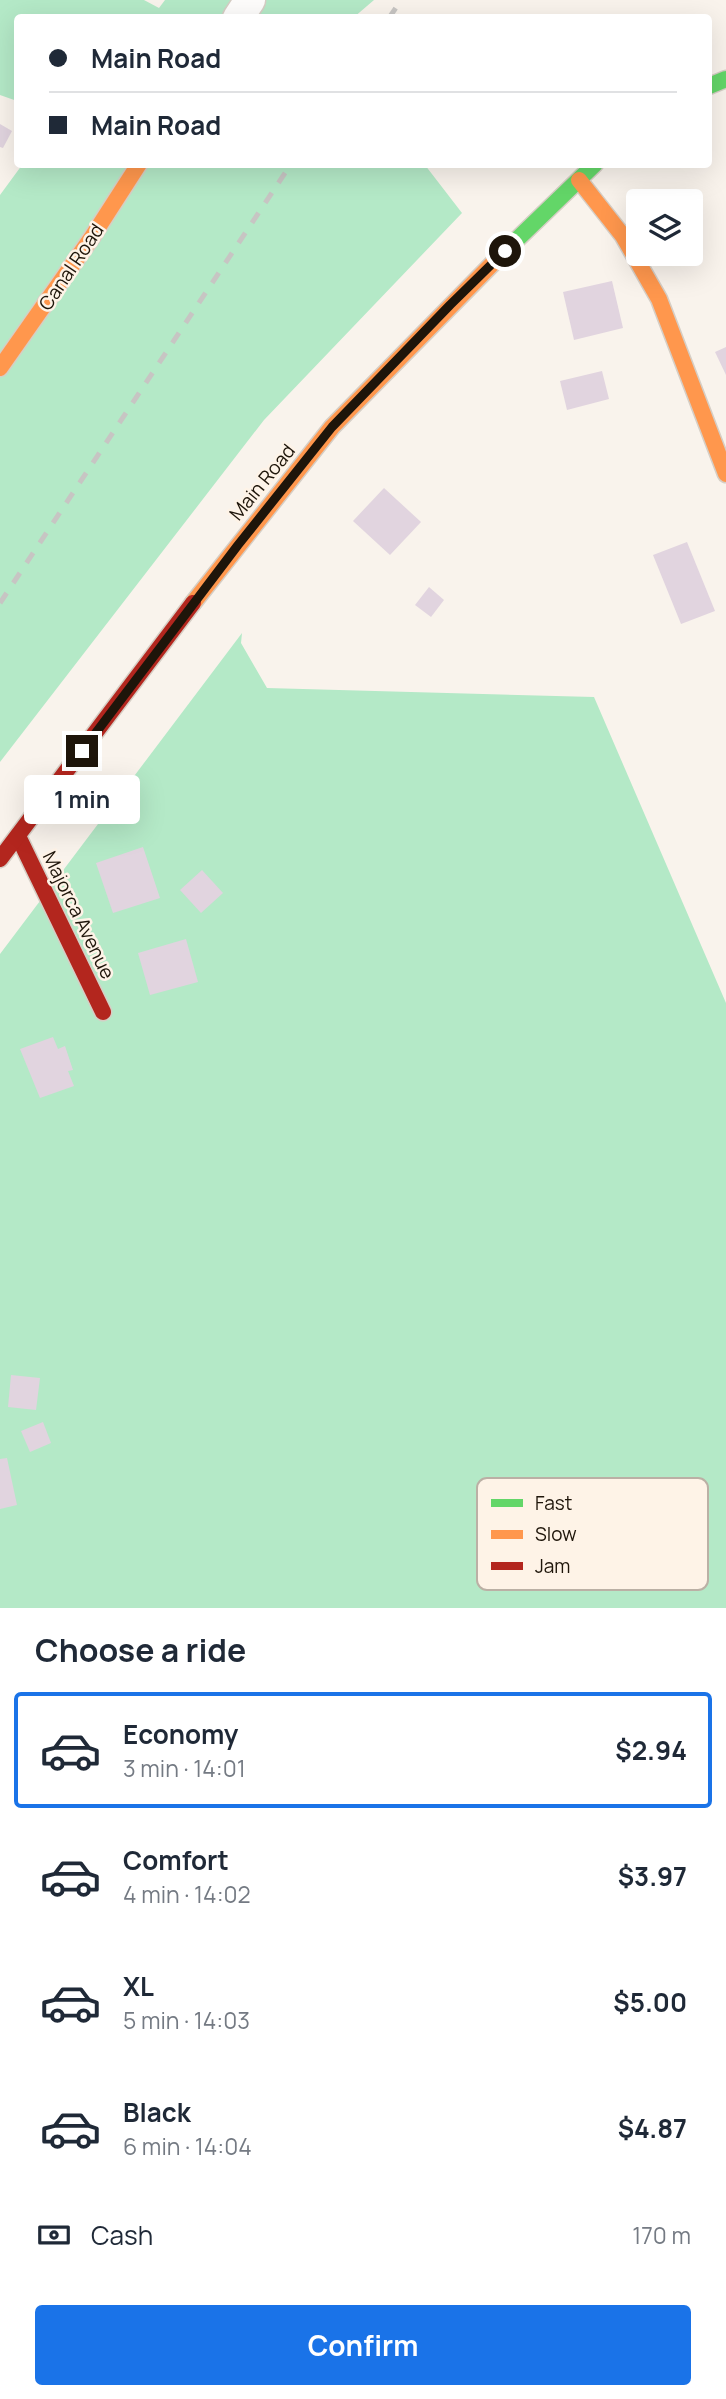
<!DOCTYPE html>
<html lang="en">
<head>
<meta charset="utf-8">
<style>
  body { margin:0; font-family:Manrope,sans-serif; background:#f6f6f7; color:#1f2937; height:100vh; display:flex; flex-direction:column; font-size:26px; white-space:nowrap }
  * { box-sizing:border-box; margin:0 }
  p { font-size:23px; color:#747a83 }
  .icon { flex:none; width:38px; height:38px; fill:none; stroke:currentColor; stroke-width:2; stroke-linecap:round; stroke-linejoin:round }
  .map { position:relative; height:1608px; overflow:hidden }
  .details { display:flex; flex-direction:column; background:#fff; flex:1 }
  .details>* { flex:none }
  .guide { position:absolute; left:14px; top:14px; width:698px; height:154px; border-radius:7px; box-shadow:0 7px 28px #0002; display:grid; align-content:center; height:154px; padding:0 35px; background:#fff }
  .fabs { position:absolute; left:626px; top:189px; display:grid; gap:14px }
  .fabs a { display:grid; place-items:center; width:77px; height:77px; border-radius:7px; background:#fff; box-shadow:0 7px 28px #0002; font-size:35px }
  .end { position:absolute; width:32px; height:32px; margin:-16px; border:9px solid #1e150a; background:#fff; box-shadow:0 0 0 4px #fff }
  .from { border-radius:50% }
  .bubble { position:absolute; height:49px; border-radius:7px; background:#fff; box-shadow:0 7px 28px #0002; font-size:23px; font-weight:700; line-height:49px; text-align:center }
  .guide b { display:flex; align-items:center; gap:24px; height:66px; font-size:26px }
  .guide b+b { border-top:2px solid #e0e1e3 }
  .guide i { width:18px; height:18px; background:#1f2937 }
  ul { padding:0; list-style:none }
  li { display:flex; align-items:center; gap:21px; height:116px; margin:0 14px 10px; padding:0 21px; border:4px solid transparent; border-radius:7px }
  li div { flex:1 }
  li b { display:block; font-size:26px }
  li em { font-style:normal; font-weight:700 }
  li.current { border-color:#1a73e8 }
  li>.icon { width:63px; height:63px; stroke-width:1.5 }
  h2 { padding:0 35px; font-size:32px; line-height:84px }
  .pay { display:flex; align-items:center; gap:18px; height:77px; padding:0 35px; font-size:26px }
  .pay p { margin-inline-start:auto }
  .primary-button { display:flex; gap:14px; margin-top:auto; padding:14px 35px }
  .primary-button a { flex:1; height:80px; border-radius:7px; background:#1a73e8; color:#fff; font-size:28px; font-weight:700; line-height:80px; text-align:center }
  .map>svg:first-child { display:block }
  .forest { fill:#b4e9c7 }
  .building { fill:#e1d4df }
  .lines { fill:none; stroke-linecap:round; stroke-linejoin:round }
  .street-casing { stroke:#d6cec5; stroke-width:33 }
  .fast-casing { stroke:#d6cec5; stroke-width:19 }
  .slow-casing { stroke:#d6cec5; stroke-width:19 }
  .jam-casing { stroke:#d6cec5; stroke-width:19 }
  .street { stroke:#fefdfc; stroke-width:30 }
  .fast { stroke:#63d668; stroke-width:16 }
  .slow { stroke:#ff974d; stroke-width:16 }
  .jam { stroke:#b3261e; stroke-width:16 }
  .rail { stroke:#c7c5c3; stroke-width:5; stroke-dasharray:12 12; stroke-linecap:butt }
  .route { stroke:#1e150a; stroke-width:9 }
  .labels { text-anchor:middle; stroke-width:5; stroke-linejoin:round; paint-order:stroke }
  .street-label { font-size:19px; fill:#1e150a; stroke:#fef3e7 }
  .key { fill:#fef3e7; stroke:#bbb0a5; stroke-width:2 }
  .key-label { font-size:19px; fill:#1e150a }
</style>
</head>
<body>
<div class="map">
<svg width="726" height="1608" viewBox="0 0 726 1608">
  <rect width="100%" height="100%" fill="#f9f3ec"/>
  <g class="forest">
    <path d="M0 0H144L159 8 165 0H374L353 18H18L17 101 0 95Z"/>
    <path d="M22 165H425L462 213 264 420 0 762V195Z"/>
    <path d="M242 633 241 643 267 688 594 697 726 1003V1608H0V954Z"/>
  </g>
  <g class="building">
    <path d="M0 124 12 131 3 148 0 147Z"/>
    <path d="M612 281 623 328 574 340 563 292Z"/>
    <path d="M726 347V375L715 352Z"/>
    <path d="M602 371 609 399 567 410 560 381Z"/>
    <path d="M384 488 421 522 390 555 353 521Z"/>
    <path d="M687 542 715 611 681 624 653 555Z"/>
    <path d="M429 587 444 600 431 617 415 605Z"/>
    <path d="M143 847 160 898 113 913 96 863Z"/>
    <path d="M202 870 223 893 201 913 180 890Z"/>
    <path d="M186 939 198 982 150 995 138 953Z"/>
    <path d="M53 1037 58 1049 65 1046 73 1070 68 1071 74 1086 40 1098 20 1049Z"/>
    <path d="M11 1375 40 1378 36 1410 8 1407Z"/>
    <path d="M43 1422 51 1443 30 1452 21 1431Z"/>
    <path d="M7 1458 17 1505 0 1509V1459Z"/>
  </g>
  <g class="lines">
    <defs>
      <path id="street" d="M238 18 250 0"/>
      <g id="fast">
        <path d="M709 86 726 79"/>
        <path d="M502 254 595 164"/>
      </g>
      <g id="slow">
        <path d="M579 180 623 236 659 299 726 474"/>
        <path d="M0 368 92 237 139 164"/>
        <path d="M193 603 332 427 502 254"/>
      </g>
      <g id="jam">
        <path d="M18 836 103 1012"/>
        <path d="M0 859 193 603"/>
      </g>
    </defs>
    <use href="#street" class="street-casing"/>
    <use href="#fast" class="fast-casing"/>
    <use href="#slow" class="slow-casing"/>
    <use href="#jam" class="jam-casing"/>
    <use href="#street" class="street"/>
    <use href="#fast" class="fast"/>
    <use href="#slow" class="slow"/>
    <use href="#jam" class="jam"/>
    <g class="rail">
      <path d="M389 18 401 0"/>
      <path d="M0 603 291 164"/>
    </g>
  </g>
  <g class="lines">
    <path class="route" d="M82 751 238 545 332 427 450 305 505 251"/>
  </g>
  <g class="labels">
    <g class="street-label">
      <text transform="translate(71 267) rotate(-56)" y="7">Canal Road</text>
      <text transform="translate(262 482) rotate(-51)" y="7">Main Road</text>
      <text transform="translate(79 915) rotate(64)" y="7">Majorca Avenue</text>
    </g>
  </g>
  <rect x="477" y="1478" width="231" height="112" rx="10" class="key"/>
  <rect x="491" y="1499" width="32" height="8" fill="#63d668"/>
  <rect x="491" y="1530" width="32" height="9" fill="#ff974d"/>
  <rect x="491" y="1562" width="32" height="8" fill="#b3261e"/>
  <g class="key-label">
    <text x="535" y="1510">Fast</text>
    <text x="535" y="1541">Slow</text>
    <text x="535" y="1573">Jam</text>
  </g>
</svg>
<div class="fabs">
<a><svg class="icon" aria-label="layers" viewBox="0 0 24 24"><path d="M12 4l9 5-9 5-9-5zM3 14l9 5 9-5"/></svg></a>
</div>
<i class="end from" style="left:505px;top:251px"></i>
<i class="end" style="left:82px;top:751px"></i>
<div class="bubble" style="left:24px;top:775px;width:116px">1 min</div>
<div class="guide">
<b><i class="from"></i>Main Road</b>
<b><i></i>Main Road</b>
</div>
</div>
<section class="details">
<h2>Choose a ride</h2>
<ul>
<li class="current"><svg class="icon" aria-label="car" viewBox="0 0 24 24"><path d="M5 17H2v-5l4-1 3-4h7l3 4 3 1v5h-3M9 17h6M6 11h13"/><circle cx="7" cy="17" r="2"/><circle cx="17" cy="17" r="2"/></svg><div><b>Economy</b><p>3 min · 14:01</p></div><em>$2.94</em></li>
<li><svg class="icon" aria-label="car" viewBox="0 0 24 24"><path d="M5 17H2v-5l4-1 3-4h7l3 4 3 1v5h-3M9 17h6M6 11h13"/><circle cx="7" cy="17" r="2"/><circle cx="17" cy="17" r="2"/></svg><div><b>Comfort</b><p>4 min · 14:02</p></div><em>$3.97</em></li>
<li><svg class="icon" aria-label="car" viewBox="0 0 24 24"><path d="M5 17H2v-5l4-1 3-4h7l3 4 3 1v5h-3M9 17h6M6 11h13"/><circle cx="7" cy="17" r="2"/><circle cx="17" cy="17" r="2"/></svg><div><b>XL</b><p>5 min · 14:03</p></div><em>$5.00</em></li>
<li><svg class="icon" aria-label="car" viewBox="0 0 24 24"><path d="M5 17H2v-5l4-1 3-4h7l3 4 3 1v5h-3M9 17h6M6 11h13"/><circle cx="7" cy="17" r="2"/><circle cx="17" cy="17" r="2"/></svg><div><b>Black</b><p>6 min · 14:04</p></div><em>$4.87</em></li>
</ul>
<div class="pay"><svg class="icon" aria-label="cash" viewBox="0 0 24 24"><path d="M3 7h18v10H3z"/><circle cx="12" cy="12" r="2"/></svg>Cash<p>170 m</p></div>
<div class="primary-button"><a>Confirm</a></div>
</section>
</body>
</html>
